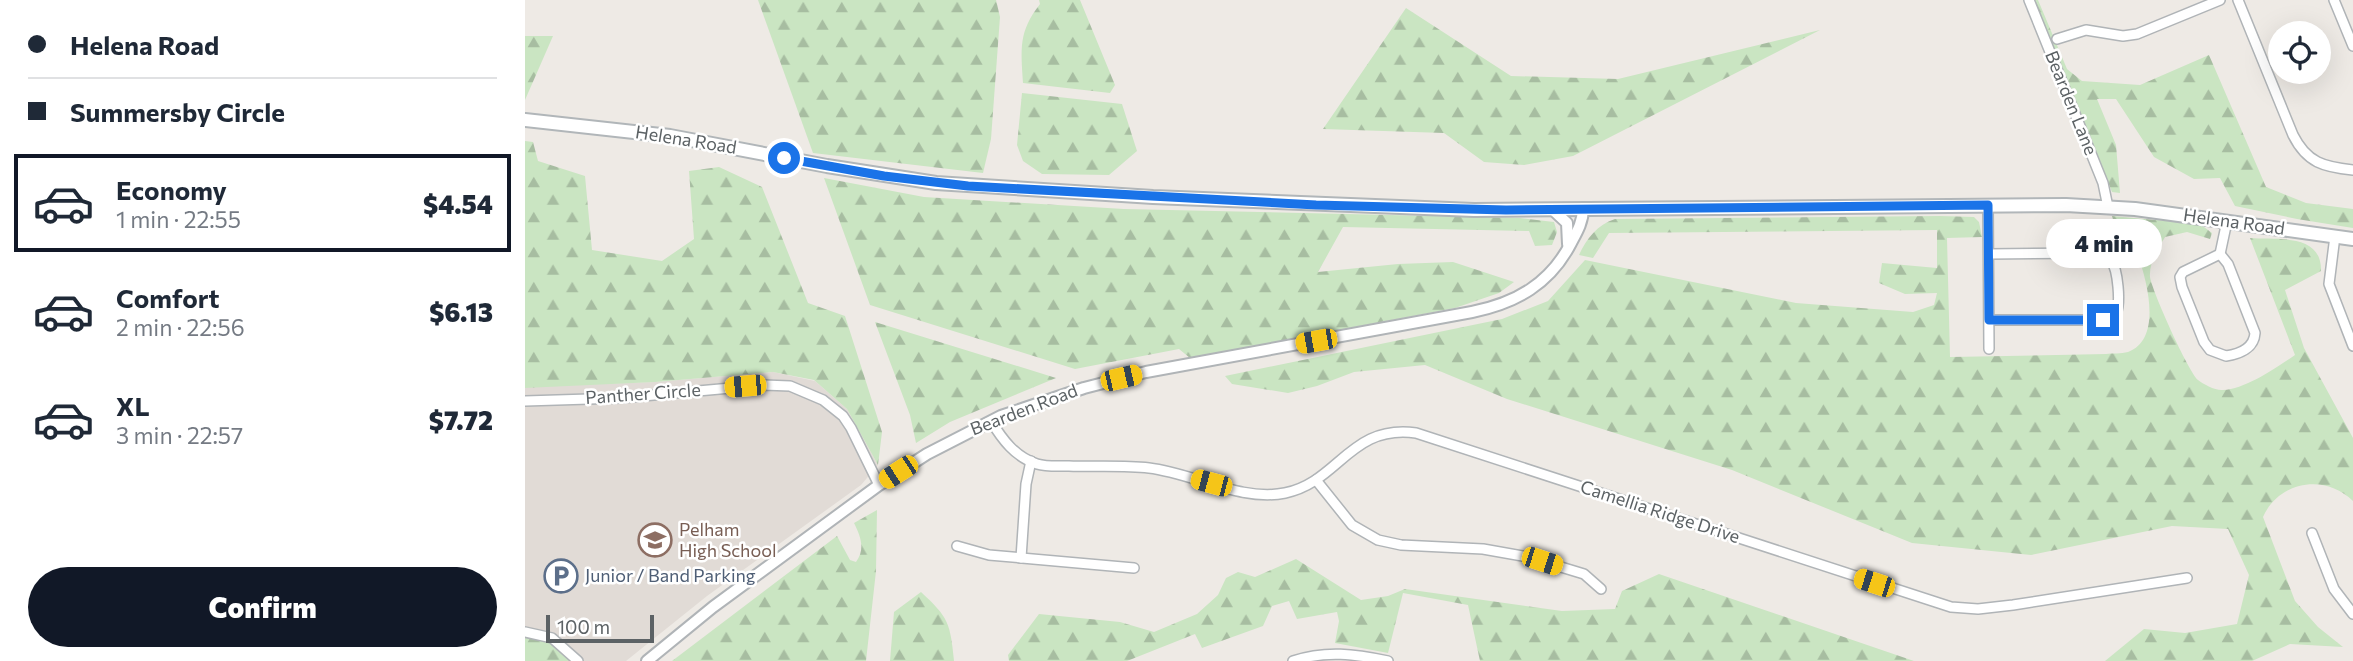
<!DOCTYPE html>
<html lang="en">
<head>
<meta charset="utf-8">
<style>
  body { margin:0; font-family:Commissioner,sans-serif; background:#f2f2f3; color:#1f2937; height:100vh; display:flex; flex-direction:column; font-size:26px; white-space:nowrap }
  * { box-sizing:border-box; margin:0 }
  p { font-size:23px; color:#747a83 }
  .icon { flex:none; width:38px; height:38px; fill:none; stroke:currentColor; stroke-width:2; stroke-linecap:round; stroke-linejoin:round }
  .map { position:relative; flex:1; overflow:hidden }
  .drawer { display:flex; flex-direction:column; background:#fff; width:525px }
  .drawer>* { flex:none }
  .top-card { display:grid; align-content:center; height:154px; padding:0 28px; background:#fff }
  .controls { position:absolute; left:1743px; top:21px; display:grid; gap:14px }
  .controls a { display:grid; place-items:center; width:63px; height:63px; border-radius:50%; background:#fff; box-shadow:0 7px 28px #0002; font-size:35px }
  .scale { position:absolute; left:21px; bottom:18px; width:108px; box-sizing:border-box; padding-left:7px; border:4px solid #5c6265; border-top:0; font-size:19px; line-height:24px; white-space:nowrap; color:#5c6265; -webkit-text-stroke:5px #fff; paint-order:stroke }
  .end { position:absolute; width:32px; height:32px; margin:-16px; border:9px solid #1a73e8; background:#fff; box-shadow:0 0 0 4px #fff }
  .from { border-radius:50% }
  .bubble { position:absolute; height:49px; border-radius:24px; background:#fff; box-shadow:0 7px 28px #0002; font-size:23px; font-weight:800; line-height:49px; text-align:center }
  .car { position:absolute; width:21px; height:42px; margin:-21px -10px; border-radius:9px; box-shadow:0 0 5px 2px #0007; background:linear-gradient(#f5c518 24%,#345 0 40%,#f5c518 0 76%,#345 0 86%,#f5c518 0) }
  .top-card b { display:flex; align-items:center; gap:24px; height:66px; font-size:26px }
  .top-card b+b { border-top:2px solid #e0e1e3 }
  .top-card i { width:18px; height:18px; background:#1f2937 }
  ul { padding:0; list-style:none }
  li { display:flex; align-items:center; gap:21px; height:98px; margin:0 14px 10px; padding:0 14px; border:4px solid transparent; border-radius:0px }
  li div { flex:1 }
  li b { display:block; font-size:26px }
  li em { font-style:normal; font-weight:800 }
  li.selected { border-color:#111827 }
  li>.icon { width:63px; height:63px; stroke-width:1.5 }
  .action { display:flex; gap:14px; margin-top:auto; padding:14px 28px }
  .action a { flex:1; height:80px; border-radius:42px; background:#111827; color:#fff; font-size:28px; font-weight:800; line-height:80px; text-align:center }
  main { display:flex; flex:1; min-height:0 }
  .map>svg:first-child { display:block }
  .education { fill:#e1dbd6 }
  .forest { fill:url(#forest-firs) }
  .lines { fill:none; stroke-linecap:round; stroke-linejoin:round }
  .minor-casing { stroke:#b0b4b7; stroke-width:12 }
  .tertiary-casing { stroke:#b0b4b7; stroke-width:14 }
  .secondary-casing { stroke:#b1b6b9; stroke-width:16 }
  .minor { stroke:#fff; stroke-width:9 }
  .tertiary { stroke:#fff; stroke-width:10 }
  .secondary { stroke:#fff; stroke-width:12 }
  .route { stroke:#1a73e8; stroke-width:9 }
  .labels { text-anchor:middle; stroke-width:5; stroke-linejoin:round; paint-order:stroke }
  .street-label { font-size:18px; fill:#5c6265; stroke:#fff }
  .education-label { font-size:18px; fill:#785e54; stroke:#fff; text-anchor:start }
  .service-label { font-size:18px; fill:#4e5e75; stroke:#fff; text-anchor:start }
</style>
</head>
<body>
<main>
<section class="drawer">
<div class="top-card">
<b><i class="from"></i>Helena Road</b>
<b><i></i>Summersby Circle</b>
</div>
<ul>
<li class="selected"><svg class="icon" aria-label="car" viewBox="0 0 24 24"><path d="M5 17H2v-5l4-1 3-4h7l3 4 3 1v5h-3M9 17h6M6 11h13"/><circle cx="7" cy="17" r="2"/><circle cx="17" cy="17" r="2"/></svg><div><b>Economy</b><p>1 min · 22:55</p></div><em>$4.54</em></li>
<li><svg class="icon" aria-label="car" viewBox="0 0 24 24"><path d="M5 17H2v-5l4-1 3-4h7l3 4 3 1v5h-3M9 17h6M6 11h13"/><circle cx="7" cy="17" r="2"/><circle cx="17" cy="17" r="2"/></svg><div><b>Comfort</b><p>2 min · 22:56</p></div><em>$6.13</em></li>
<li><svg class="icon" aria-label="car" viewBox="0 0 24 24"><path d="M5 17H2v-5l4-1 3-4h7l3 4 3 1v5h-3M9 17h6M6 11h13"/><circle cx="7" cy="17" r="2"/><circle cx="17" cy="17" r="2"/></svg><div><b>XL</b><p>3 min · 22:57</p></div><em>$7.72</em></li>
</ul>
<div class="action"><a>Confirm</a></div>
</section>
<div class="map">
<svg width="1828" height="661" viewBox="0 0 1828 661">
  <defs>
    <pattern id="forest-firs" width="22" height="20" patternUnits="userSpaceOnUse" patternTransform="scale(1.75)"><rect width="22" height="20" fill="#cae5c2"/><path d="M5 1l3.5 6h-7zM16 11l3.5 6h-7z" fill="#a7bda1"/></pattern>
  </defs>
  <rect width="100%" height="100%" fill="#eeeae5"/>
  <path class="education" d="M248 372 290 381 322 409 353 465 336 485 182 596 101 661H51L28 643 0 637V388L8 386 130 382Z"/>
  <g class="forest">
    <path d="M233 0H471L475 17 466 139 458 173 288 153Z"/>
    <path d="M514 0H555L590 85 585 93 498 83C496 49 493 32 515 4Z"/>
    <path d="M1509 0H1513L1542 69 1557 81 1615 85 1684 55 1741 187 1781 203 1828 209V228L1772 219 1710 206 1695 178 1669 179 1629 157 1591 99H1572L1591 145 1595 193 1587 192Z"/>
    <path d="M881 8 986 76 1093 79 1295 30 1048 156 999 165 959 162 919 133 798 129Z"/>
    <path d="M0 36H28L0 100Z"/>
    <path d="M497 93 597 104 612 151 584 175 517 174 498 161 492 145Z"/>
    <path d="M0 141 8 142 13 161 60 176 67 250 137 261 169 239 164 171 194 167 237 187 283 303 320 316 357 432 353 465 322 409 289 380 248 372 130 382 0 388Z"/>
    <path d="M299 178 399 197 599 209 995 218 1029 222 1032 232 1027 245 1010 246 1004 231 818 227 793 272 873 264 928 262 989 282 974 293 930 308 665 358 654 349 550 369 345 305Z"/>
    <path d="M1415 216 1449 217 1454 222 1457 237 1422 238 1425 357 1581 354C1587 353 1596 354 1603 352 1643 337 1617 263 1606 237L1591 230 1587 216 1675 224 1687 233 1685 239 1662 232 1640 237C1633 249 1624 262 1625 277 1627 291 1663 371 1673 380 1678 384 1691 391 1698 390 1721 389 1752 367 1770 355L1725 238C1753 240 1797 233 1796 271L1760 290 1779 348 1828 438V501C1800 473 1754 481 1738 517L1770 601 1793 627 1818 647 1765 644 1727 661H1580L1619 629 1660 633 1712 624 1724 575 1703 529 1647 526 1506 555 1387 543 1207 470 982 399 900 365 829 372 792 386 763 393 707 384 700 376 977 319 1023 301 1060 260 1271 303 1388 312 1409 305 1412 293 1380 294 1354 283 1357 263 1412 268V230L1084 233 1068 258 1054 255C1062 238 1072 225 1090 219Z"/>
    <path d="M350 322 531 378 425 422 391 443 385 415Z"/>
    <path d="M352 510 351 571 341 661H147L312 536 325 560 331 562C341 549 335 535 329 523Z"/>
    <path d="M771 559 836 600 863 596 880 589 1037 611 1090 609 1097 591 1134 574 1389 661H955L943 605 878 593 863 653 810 643 814 621 812 612 772 619 764 601 747 606 738 626 677 648 670 634 602 661H484L483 655 514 614 595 622 629 632 672 614 693 595 701 578 713 572 730 577Z"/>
    <path d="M396 592C424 618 425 623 429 661H365L369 612Z"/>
    <path d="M0 637 28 643 51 661H0Z"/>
  </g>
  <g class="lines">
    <defs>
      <g id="minor">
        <path d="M1504 0 1578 183 1583 207"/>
        <path d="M1713 0 1768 135C1782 163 1799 167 1828 170"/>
        <path d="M1809 0 1828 46"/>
        <path d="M1532 39 1561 30 1598 36 1612 34 1695 0"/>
        <path d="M1463 205 1464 349"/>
        <path d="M1810 236 1804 284 1828 346"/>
        <path d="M1464 254 1570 253C1576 254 1582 255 1586 260 1593 270 1596 303 1591 314L1578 320H1464"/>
        <path d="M1695 254 1703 264 1730 333C1729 348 1715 354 1701 356L1685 350 1679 342 1657 287 1655 277 1658 272Z"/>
        <path d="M1695 254 1702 221"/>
        <path d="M0 401 96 398 239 385 265 386 298 400 318 416 326 428 354 485"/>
        <path d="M466 421C477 439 490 457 512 464 522 467 533 466 544 466 570 467 598 465 624 468 668 473 716 502 760 493 814 482 825 424 891 433L1426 607 1453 609 1488 605 1662 578"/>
        <path d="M791 480 827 525 853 540 876 545 958 549 1003 557 1059 574 1076 589"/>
        <path d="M1787 533 1809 589 1828 614"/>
        <path d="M432 546 464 555 609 568"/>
        <path d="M496 558 501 484 506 461"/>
        <path d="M0 632 27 638 53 661"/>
        <path d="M768 661C801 650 830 654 863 661"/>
      </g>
      <g id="tertiary">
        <path d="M1027 209 1042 223 1043 244"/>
        <path d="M122 661 188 607 354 485 402 454 476 416 559 388 621 372 947 312C991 303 1025 284 1046 243 1052 232 1058 222 1058 208"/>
      </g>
      <path id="secondary" d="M0 120 145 136 302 166 411 183 628 197 949 210 1541 205 1610 209 1828 239"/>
    </defs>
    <use href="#minor" class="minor-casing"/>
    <use href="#tertiary" class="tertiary-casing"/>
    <use href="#secondary" class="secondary-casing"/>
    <use href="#minor" class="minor"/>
    <use href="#tertiary" class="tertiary"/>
    <use href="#secondary" class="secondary"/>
  </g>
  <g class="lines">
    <path class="route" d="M259 158 359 176 443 186 791 205 981 210 1463 205 1464 320H1578"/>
  </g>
  <defs>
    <symbol id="school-ring" viewBox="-11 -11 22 22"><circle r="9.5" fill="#fff" stroke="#8d6e63" stroke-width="1.5"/><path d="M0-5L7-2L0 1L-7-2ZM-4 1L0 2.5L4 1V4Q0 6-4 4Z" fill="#8d6e63"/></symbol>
    <symbol id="parking-ring" viewBox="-11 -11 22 22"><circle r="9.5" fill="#fff" stroke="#5c6f8a" stroke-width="1.5"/><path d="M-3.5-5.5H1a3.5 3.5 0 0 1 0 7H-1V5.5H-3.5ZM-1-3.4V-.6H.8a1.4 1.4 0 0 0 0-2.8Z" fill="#5c6f8a"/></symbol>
  </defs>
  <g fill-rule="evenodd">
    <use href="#school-ring" x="111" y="521" width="38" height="38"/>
    <use href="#parking-ring" x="17" y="557" width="38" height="38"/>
  </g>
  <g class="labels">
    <g class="street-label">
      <text transform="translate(1546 103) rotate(68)" y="6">Bearden Lane</text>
      <text transform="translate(161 140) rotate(9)" y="6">Helena Road</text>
      <text transform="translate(1709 222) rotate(8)" y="6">Helena Road</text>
      <text transform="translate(118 394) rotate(-4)" y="6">Panther Circle</text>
      <text transform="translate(499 410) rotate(-21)" y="6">Bearden Road</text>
      <text transform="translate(1135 512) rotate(18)" y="6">Camellia Ridge Drive</text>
    </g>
    <g class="education-label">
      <text x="154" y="536">Pelham<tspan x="154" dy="21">High School</tspan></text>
    </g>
    <g class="service-label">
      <text x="60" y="582">Junior / Band Parking</text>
    </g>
  </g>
</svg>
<div class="controls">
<a><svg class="icon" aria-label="locate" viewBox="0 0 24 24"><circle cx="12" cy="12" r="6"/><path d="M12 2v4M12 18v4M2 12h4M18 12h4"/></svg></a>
</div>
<div class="scale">100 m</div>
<i class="end from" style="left:259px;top:158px"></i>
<i class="end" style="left:1578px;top:320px"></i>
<div class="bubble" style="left:1521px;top:219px;width:116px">4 min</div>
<i class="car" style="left:791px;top:341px;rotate:260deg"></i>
<i class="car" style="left:596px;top:378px;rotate:77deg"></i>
<i class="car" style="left:220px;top:386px;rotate:265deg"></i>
<i class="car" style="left:373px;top:472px;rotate:237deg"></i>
<i class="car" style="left:686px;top:483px;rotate:285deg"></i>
<i class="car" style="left:1017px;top:561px;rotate:108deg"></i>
<i class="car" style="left:1349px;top:583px;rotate:288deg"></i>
</div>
</main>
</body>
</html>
